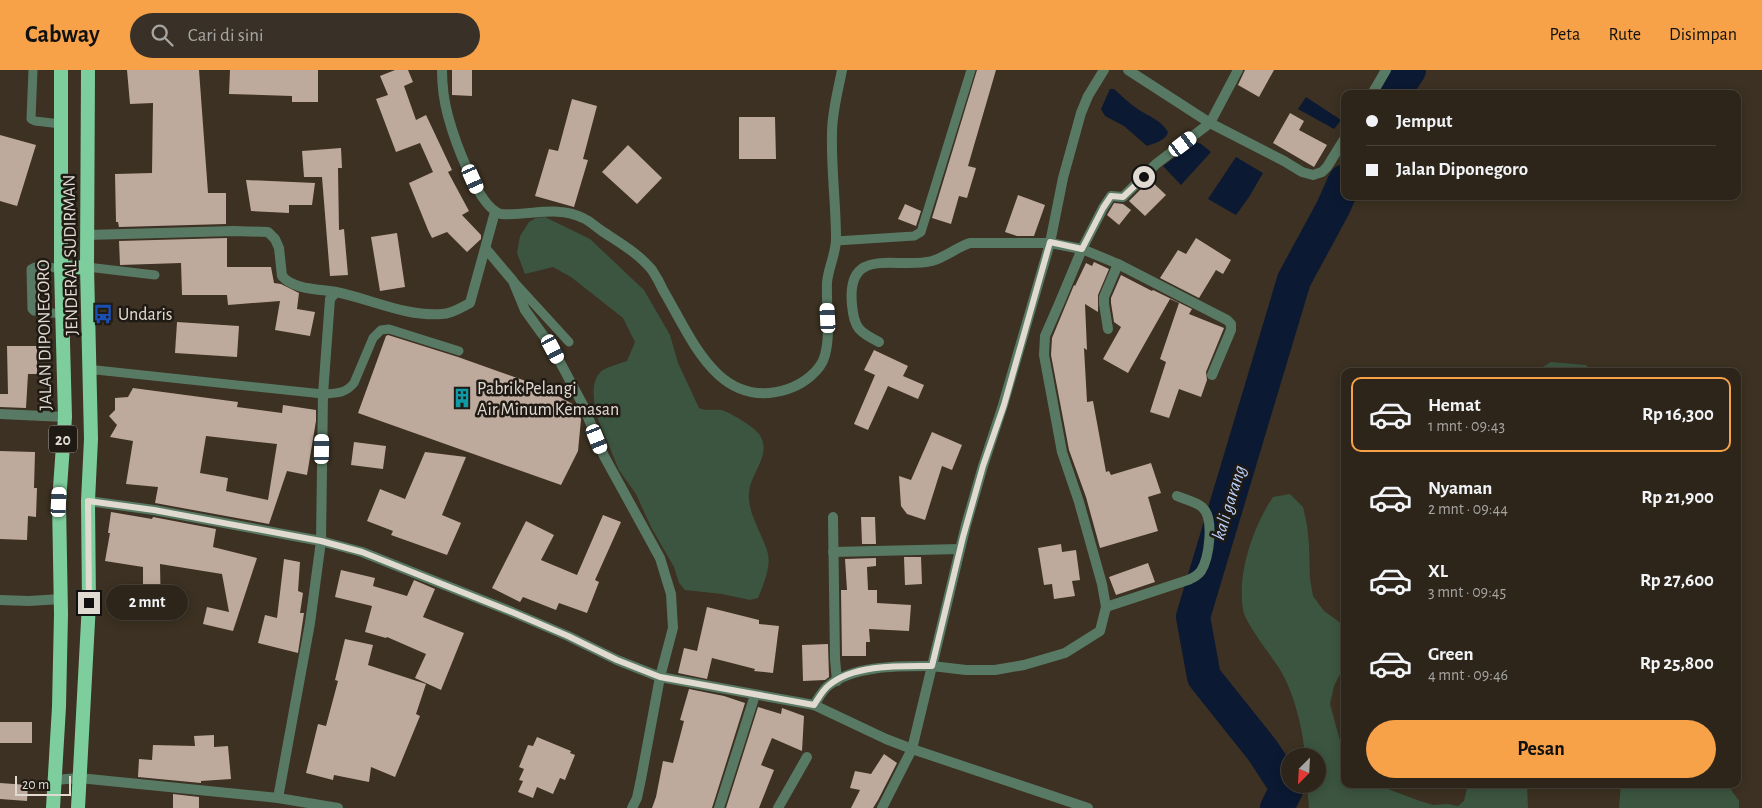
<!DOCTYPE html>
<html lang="id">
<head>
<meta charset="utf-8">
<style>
  body { margin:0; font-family:"Alegreya Sans",sans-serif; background:#393127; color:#f1f3f6; height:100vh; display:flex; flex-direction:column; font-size:19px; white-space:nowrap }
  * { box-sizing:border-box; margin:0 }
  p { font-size:16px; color:#a7a5a2 }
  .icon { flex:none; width:28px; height:28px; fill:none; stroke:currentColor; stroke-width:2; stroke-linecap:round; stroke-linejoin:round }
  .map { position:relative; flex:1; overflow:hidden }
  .panel { position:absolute; left:1341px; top:298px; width:400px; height:420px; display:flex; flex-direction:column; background:#2d251a; border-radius:10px; box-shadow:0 2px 12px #0003,0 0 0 1px #484239 }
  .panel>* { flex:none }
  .hud { position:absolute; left:1341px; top:20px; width:400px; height:110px; border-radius:10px; box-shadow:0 2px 12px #0003,0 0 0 1px #484239; display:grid; align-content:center; height:110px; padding:0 25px; background:#2d251a }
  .needle { width:32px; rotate:204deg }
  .tools { position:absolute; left:1281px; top:678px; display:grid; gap:10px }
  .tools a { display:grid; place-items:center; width:45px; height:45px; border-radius:50%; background:#2d251a; box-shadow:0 2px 12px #0003,0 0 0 1px #484239; font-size:25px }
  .scale { position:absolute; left:15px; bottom:12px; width:56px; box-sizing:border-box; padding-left:5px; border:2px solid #e1dad1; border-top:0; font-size:14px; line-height:18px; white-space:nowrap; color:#e1dad1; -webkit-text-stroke:4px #1f1a13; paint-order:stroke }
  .end { position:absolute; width:22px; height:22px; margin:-11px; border:6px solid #e1dad1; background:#111; box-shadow:0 0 0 2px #111 }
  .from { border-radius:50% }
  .bubble { position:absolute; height:35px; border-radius:18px; background:#2d251a; box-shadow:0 2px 12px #0003,0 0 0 1px #484239; font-size:16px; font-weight:700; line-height:35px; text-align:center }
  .car { position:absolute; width:15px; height:30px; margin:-15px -8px; border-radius:6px; box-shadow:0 0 4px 1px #0007; background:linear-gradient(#fff 24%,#345 0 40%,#fff 0 76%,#345 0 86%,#fff 0) }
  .hud b { display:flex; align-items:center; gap:18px; height:48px; font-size:19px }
  .hud b+b { border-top:1px solid #484239 }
  .hud i { width:12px; height:12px; background:#f1f3f6 }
  ul { padding:9px 0 0; list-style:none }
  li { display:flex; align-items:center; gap:15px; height:75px; margin:0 10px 8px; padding:0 15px; border:2px solid transparent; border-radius:10px }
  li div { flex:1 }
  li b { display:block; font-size:19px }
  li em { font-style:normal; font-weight:700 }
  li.active { border-color:#f7a248 }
  li>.icon { width:45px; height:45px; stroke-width:1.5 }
  .button { display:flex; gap:10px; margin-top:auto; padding:10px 25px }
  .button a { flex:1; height:58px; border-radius:30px; background:#f7a248; color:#111; font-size:20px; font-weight:700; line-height:58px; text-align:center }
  header { display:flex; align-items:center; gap:30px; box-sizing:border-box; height:70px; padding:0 25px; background:#f7a248; color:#111 }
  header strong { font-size:24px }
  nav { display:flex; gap:28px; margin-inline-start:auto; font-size:18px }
  .search { width:350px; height:45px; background:#393127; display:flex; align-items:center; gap:12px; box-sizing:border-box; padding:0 18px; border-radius:28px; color:#a7a5a2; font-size:19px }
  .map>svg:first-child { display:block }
  .green { fill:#3b5540 }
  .water { fill:#0b1932 }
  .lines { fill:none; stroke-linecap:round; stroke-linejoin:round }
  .river { stroke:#0b1932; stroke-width:34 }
  .building { fill:#bea99d; fill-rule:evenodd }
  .service { stroke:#587a64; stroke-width:9 }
  .minor { stroke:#587a64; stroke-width:10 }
  .tertiary { stroke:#587a64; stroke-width:10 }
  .trunk { stroke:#7ecd9c; stroke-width:14 }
  .route { stroke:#e1dad1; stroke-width:6 }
  .labels { text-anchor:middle; stroke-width:5; stroke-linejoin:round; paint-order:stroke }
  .shield { fill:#1f1a13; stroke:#a7a098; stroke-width:1 }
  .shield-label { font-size:16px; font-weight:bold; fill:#e1dad1 }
  .street-label { font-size:18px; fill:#e1dad1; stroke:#1f1a13 }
  .poi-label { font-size:18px; fill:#e1dad1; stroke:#1f1a13; text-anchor:start }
  .water-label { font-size:19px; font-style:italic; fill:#b9d2fe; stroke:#1f1a13 }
</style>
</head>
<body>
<header>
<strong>Cabway</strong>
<div class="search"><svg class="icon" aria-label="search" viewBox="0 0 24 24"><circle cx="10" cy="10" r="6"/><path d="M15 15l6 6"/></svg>Cari di sini</div>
<nav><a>Peta</a><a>Rute</a><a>Disimpan</a></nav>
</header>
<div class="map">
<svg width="1762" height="738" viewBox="0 0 1762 738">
  <rect width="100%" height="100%" fill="#3c3122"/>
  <g class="green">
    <path d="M545 147 590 169 644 220 670 265 678 293 699 338C706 341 713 339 721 340 730 342 754 357 759 364 773 384 751 402 749 422 747 444 763 464 768 484 771 497 763 516 758 528L750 530 722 524 685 520 679 513 674 497 651 457 636 424 619 400 597 347C594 332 589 310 603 300 610 296 619 294 627 291L635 272 623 248 571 207 553 197 525 204 517 183 520 166 529 152 536 148Z"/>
    <path d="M1551 292 1586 295 1591 301H1536Z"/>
    <path d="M1290 424 1303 437 1307 455 1309 474 1310 509 1313 526 1324 541 1345 556V594L1334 616 1330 634 1345 689V714H1375L1417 730 1433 735 1448 734 1458 736 1464 731 1468 714H1527L1528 738H1309L1307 714H1318V686H1305C1303 659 1294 622 1279 598 1270 584 1246 554 1243 540 1237 503 1253 457 1273 427Z"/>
    <path d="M1621 714H1727L1739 731V738H1619Z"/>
  </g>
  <g class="water">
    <path d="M1110 19H1114C1122 26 1130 34 1139 40 1149 46 1162 51 1168 62 1166 71 1154 73 1147 76L1124 56 1105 46 1101 39Z"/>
    <path d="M1306 27 1341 50 1334 59 1298 39Z"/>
    <path d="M1196 72 1201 74 1211 82 1181 115 1163 96Z"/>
    <path d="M1236 87 1263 103 1249 127 1236 145 1208 129Z"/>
  </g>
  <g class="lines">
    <g class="river">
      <path d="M1393 24 1409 0"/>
      <path d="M1277 738 1287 718 1263 681 1204 607 1193 547 1294 210 1333 138 1345 111"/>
    </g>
  </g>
  <g class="building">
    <path d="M127 0H199L208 123H226V154L119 157 118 152H116L115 104 152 103 153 33 130 34Z"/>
    <path d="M230 0H318V32H292V26L229 24Z"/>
    <path d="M395 0H408L413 12 404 16 416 50 426 45 452 100 448 102 469 141 462 145 481 165V169L467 182 447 162 432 168 428 160 409 113 433 102 420 73 396 82 376 29 388 25 380 6Z"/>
    <path d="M452 0H472V26L452 25Z"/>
    <path d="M977 0H996L968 96 976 98 967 128 959 126 951 154 932 148Z"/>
    <path d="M1245 0H1274L1259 27 1238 15Z"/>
    <path d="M572 29 597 36 583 89 588 90 574 137 535 126 549 79 558 81Z"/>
    <path d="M1290 43 1304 51 1299 60 1327 75 1314 97 1273 73Z"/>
    <path d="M739 47H775L776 89H739Z"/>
    <path d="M0 65 36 75 17 136 0 131Z"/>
    <path d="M628 75 662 108 637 134 602 102Z"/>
    <path d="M341 78 342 98H338L339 160 344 159 348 205 330 206 322 107H304L302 81Z"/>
    <path d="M246 110 315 113 312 135H289V143L251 141Z"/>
    <path d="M1150 110 1166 125 1145 146 1129 131Z"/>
    <path d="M1018 125 1045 135 1034 166H1017L1005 162Z"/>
    <path d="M1114 133 1123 134 1131 140 1119 155 1107 145Z"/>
    <path d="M905 134 921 141 916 156 898 149Z"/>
    <path d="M397 163 405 217 380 221 371 167Z"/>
    <path d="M227 168V197H271L274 213 281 214 299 223 297 239 315 242 310 266 275 260 280 231 228 235 227 225H182L181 193 120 195 119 171Z"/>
    <path d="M1196 168 1231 190 1223 204 1216 200 1199 228 1160 208 1178 180 1186 184Z"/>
    <path d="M1094 192 1109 199 1098 225V242L1085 234 1087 280 1084 278 1087 332 1093 331 1106 402 1109 401 1111 405 1151 393 1161 423 1148 427 1158 461 1100 478 1086 427 1069 380 1051 285 1052 268 1074 215 1075 216 1086 193 1092 196Z"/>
    <path d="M1121 205 1152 221 1153 220 1192 239 1189 244 1224 258 1206 302 1207 310 1201 327 1179 319 1169 348 1150 342 1166 292 1160 289 1179 233 1170 229 1128 303 1103 289 1121 257 1114 252 1111 233V228Z"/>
    <path d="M177 252 239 256 237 287 175 283Z"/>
    <path d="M388 265 458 287 540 316 576 336 581 349 578 381 561 415 358 343 386 266Z"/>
    <path d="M7 276H37V304H28L26 338 0 337V324H8Z"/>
    <path d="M874 280 908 296 903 306 924 315 918 329 888 316 868 360 854 354 875 305 864 300Z"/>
    <path d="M133 318 238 332 237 337 282 343 283 335 316 340V351L307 405 287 401 269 454 155 433 158 417 126 414 133 371 110 367 117 355 109 346 115 340V328L128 327ZM206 366 277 374 268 430 226 421 228 408 200 403Z"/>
    <path d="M932 362 962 375 952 400 942 396 925 450 907 444 901 436 899 406 911 410Z"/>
    <path d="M354 372 386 376 383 399 351 395Z"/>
    <path d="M0 381 35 382 34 418H37L36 447 28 446 27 470 0 469Z"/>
    <path d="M425 382 466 387 442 445 461 453 447 485 391 465 393 461 367 451 380 419 405 429Z"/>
    <path d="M111 442 152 449 153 447 216 459 213 477 257 488 233 561 203 554 207 537 229 542 222 504 160 494 161 545 110 544V525H143V497L105 491 110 463H108Z"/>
    <path d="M603 445 621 452 595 510 599 512 587 543 559 533 556 540 523 527 520 532 492 518 526 451 554 465 541 490 577 505Z"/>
    <path d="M861 447H875L876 474H862Z"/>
    <path d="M1061 474 1062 482 1076 480 1080 510 1072 511 1075 526 1054 529 1052 514 1044 515 1038 478Z"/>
    <path d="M904 487H921L922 514 905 515Z"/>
    <path d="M876 488V496L867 497 868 520H877V533L911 535 909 561 869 559 870 572H866V586H842L841 520H847L845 489Z"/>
    <path d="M284 489 300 492 298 521 303 523 300 543H304L298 583 258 573 265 545 277 548Z"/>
    <path d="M1148 493 1155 512 1116 525 1109 507Z"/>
    <path d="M341 500 375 508 373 516 407 526 414 510 435 519 423 547 464 563 441 620 415 608 426 584 387 567 386 568 365 562 372 536 335 527Z"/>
    <path d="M707 537 759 550V554L779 556 773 603 754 601 755 599 712 588 707 609 678 603 684 578 697 581Z"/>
    <path d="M345 569 373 575 368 595 426 614 416 644 420 646 395 707 371 697 369 712 334 705 333 710 306 703 318 654 326 656 338 611 335 610Z"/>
    <path d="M828 574 829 607 825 610 803 611 802 575Z"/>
    <path d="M689 619 724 626 745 633 712 738H652L656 727 663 691 673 693 684 651 680 650Z"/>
    <path d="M758 637 781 644 782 638 804 646 802 681 772 668 761 695 774 700 759 738H726Z"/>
    <rect x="0" y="652" width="32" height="21"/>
    <path d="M214 665V677L228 676 231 709 201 711V713L138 707 139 689 152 690 153 675 195 676 194 666Z"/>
    <path d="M537 667 571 681 570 683 575 685 565 710 560 708 553 724 537 717 533 728 518 722 523 711 519 710 524 699 519 697 528 675 533 676Z"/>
    <path d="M884 684 897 693 878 730 873 738H851L860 720 850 718 855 701 871 704Z"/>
    <path d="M0 713 28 715 27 731 0 729Z"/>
    <path d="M173 724 199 727V738H173Z"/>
  </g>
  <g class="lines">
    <g class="service">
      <path d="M33 0 31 49 35 51 61 54"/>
      <path d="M836 171 914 166 921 162 971 0"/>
      <path d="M87 197 155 205"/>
      <path d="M61 198 35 197 31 199 32 239 34 241 62 244"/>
      <path d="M515 213 569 272"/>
      <path d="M91 301 96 300 323 324C336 323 345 324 354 313L373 268 381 260 389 259 459 281"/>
    </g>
    <g class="minor">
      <path d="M442 0C442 15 444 31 448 46 454 68 478 138 501 144 529 146 557 135 583 148 590 151 596 157 602 161 620 173 638 183 652 200 656 206 660 213 663 220 691 267 718 342 788 319 803 314 821 301 825 285 831 262 826 236 827 213 828 198 836 184 836 169 836 134 831 98 832 63 832 42 838 21 842 0"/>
      <path d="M1128 0 1210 53 1284 91 1302 102 1313 105 1322 102 1327 97 1345 68"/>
      <path d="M1372 24 1386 0"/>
      <path d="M87 165 234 161 268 162 275 169 279 178 282 206C294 220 319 219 336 222 371 229 406 247 442 244 452 244 462 237 470 233L495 142"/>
      <path d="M486 179 513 211 525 240 553 279 583 335 604 386 660 488 671 524 673 558 660 607 641 709 637 728 632 738"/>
      <path d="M1108 259 1104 234V227L1118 194"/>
      <path d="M879 272C859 262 854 258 852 235 846 174 897 200 932 191 946 187 957 177 970 173H1050L1082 179 1118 194 1227 250 1231 254V260L1212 305"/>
      <path d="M0 344 65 347"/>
      <path d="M833 447 835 589 837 611"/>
      <path d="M833 482 960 479"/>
      <path d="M0 530 29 531 61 529"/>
      <path d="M1106 537 1188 510C1193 508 1198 505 1201 501 1209 488 1215 448 1202 437 1196 432 1184 429 1177 426"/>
      <path d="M814 635C818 629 822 621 828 616 853 595 901 596 932 596L966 455 983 396 1003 335 1050 173 1063 108 1081 43 1088 26 1104 0"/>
      <path d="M55 710 79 708 278 728 338 738"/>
      <path d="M278 728 310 553 321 471 323 324 330 229 336 222"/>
      <path d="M719 738 755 625"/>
      <path d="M778 738 807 687"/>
      <path d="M882 738 912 679 932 596 966 600H995L1024 595 1065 583 1100 561 1106 537 1102 514 1079 432 1062 382 1044 285 1045 266 1059 234 1082 179 1103 138 1111 126 1123 127 1156 94 1210 53 1238 0"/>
    </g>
    <path class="tertiary" d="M88 431 154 440 321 471 362 482 512 542 568 566 617 590 660 607 814 635 886 669 912 679 1088 738"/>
    <g class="trunk">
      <path d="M61 198 87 197"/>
      <path d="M53 738 59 637 61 544 59 432 65 347 61 198V0"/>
      <path d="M78 738 89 533 88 431 91 369 87 197 88 0"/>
    </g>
  </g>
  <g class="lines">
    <path class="route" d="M89 533 88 431 154 440 321 471 362 482 512 542 568 566 617 590 660 607 814 635C818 629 822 621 828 616 853 594 901 596 932 596L963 467 983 396 1004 335 1050 172 1082 179 1103 138 1111 126 1123 127 1144 107"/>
  </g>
  <defs>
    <symbol id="bus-bare" viewBox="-9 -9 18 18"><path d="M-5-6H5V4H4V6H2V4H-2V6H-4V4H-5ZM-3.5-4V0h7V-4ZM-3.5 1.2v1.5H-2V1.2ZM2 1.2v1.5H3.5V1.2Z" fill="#1a4fb4" stroke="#1f1a13" stroke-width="2.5" paint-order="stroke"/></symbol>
    <symbol id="building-bare" viewBox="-9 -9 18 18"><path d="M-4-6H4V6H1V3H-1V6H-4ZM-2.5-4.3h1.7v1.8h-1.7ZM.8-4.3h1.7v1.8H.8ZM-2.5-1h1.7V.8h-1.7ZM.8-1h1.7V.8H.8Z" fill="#0f9aa8" stroke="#1f1a13" stroke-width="2.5" paint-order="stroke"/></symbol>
  </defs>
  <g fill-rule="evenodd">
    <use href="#bus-bare" x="89" y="230" width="28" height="28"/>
    <use href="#building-bare" x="448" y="314" width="28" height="28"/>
  </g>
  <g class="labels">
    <rect class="shield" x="49" y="355.5" width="28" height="27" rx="4"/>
    <g class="shield-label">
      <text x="63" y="375">20</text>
    </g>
    <g class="street-label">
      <text transform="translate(70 185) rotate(-91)" y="6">JENDERAL SUDIRMAN</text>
      <text transform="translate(44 265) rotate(-91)" y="6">JALAN DIPONEGORO</text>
    </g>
    <g class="poi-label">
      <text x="118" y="250">Undaris</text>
      <text x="477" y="324">Pabrik Pelangi<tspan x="477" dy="21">Air Minum Kemasan</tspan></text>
    </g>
    <g class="water-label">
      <text transform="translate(1228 432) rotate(-73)" y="7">kali garang</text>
    </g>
  </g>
</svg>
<div class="tools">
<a><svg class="needle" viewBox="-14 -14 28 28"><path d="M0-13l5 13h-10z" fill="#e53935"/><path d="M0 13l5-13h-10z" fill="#a7a5a2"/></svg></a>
</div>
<div class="scale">20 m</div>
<i class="end from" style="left:1144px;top:107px"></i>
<i class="end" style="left:89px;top:533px"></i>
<div class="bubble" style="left:106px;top:515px;width:82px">2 mnt</div>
<i class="car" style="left:1183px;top:74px;rotate:53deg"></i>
<i class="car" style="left:473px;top:109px;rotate:156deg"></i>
<i class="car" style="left:828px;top:248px;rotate:357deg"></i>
<i class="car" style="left:553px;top:279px;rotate:152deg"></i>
<i class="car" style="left:597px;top:369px;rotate:158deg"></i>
<i class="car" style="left:322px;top:379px;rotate:1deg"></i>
<i class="car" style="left:59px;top:432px;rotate:3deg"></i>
<div class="hud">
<b><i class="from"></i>Jemput</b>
<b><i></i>Jalan Diponegoro</b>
</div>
<section class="panel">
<ul>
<li class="active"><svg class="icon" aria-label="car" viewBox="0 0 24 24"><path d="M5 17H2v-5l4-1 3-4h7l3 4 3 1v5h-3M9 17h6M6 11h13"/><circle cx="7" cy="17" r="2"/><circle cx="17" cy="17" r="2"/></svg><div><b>Hemat</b><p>1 mnt · 09:43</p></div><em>Rp 16,300</em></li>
<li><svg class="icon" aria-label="car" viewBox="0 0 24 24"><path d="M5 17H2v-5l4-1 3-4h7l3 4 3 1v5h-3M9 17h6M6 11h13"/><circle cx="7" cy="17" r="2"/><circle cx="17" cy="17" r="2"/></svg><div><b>Nyaman</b><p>2 mnt · 09:44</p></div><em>Rp 21,900</em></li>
<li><svg class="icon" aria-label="car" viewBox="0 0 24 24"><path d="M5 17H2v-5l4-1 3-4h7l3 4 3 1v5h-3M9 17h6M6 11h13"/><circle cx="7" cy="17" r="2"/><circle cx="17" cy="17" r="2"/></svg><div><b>XL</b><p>3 mnt · 09:45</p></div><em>Rp 27,600</em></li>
<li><svg class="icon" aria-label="car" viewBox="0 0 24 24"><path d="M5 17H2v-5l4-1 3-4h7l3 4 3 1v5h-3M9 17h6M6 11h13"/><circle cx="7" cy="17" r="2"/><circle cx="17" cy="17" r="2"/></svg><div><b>Green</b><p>4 mnt · 09:46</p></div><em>Rp 25,800</em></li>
</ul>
<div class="button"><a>Pesan</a></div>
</section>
</div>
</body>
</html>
